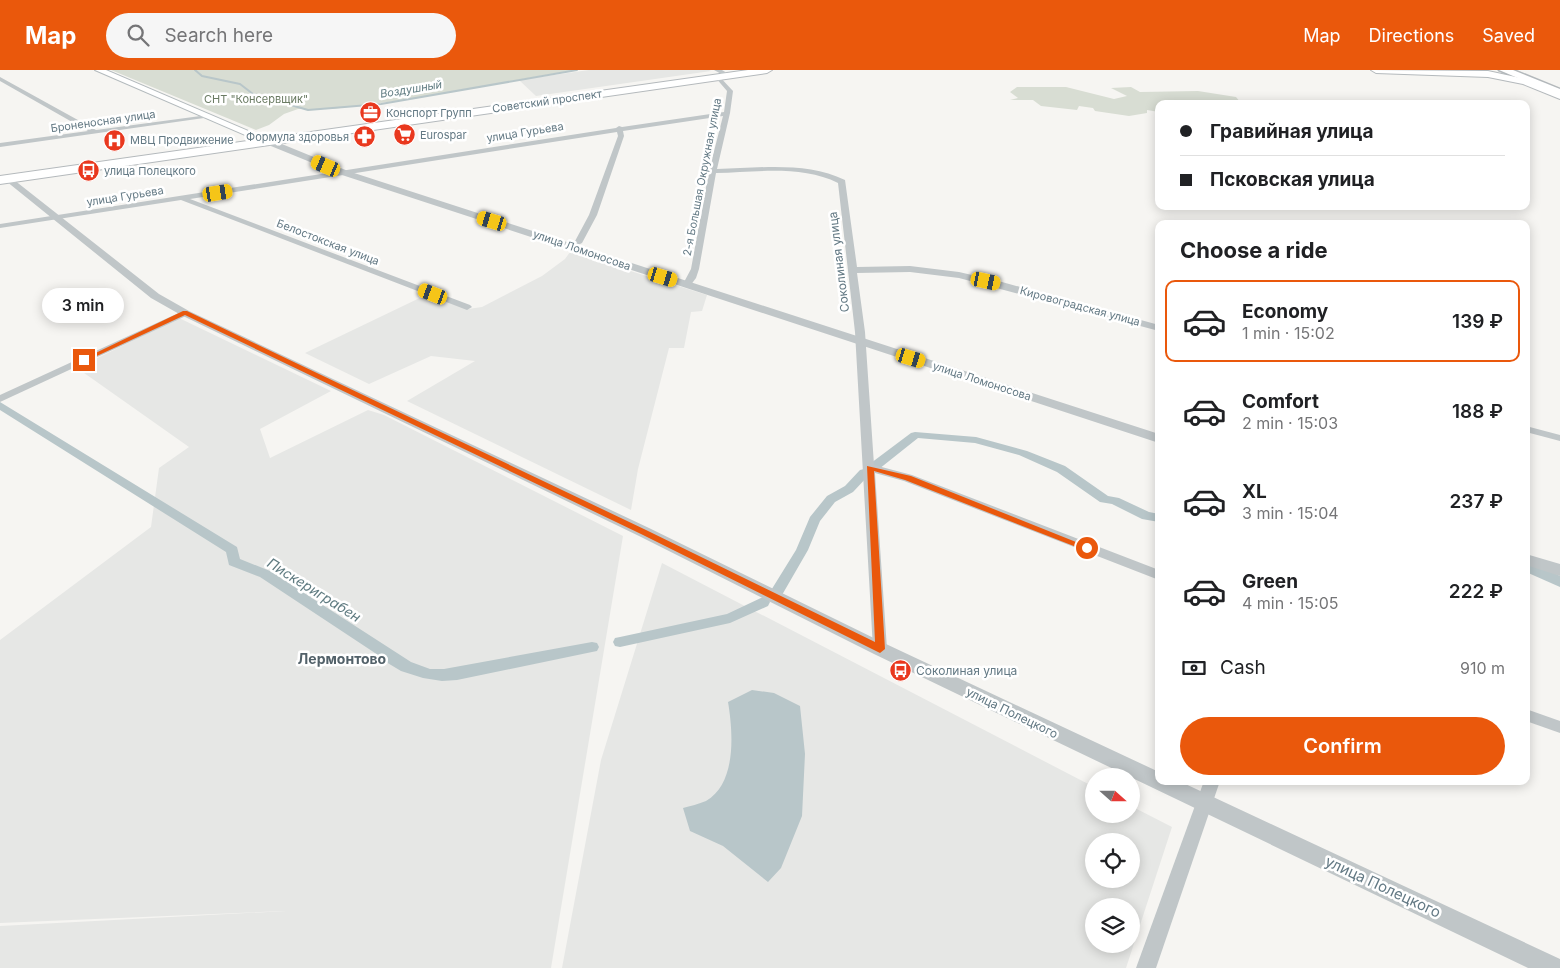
<!DOCTYPE html>
<html lang="en">
<head>
<meta charset="utf-8">
<style>
  body { margin:0; font-family:Inter,sans-serif; background:#f6f6f6; color:#202124; height:100vh; display:flex; flex-direction:column; font-size:19px; white-space:nowrap }
  * { box-sizing:border-box; margin:0 }
  p { font-size:16px; color:#757577 }
  .icon { flex:none; width:28px; height:28px; fill:none; stroke:currentColor; stroke-width:2; stroke-linecap:round; stroke-linejoin:round }
  .map { position:relative; flex:1; overflow:hidden }
  .side { position:absolute; left:1155px; top:150px; width:375px; height:565px; display:flex; flex-direction:column; background:#fff; border-radius:10px; box-shadow:0 2px 12px #0003 }
  .side>* { flex:none }
  .banner { position:absolute; left:1155px; top:30px; width:375px; height:110px; border-radius:10px; box-shadow:0 2px 12px #0003; display:grid; align-content:center; height:110px; padding:0 25px; background:#fff }
  .needle { width:32px; rotate:111deg }
  .controls { position:absolute; left:1085px; top:698px; display:grid; gap:10px }
  .controls a { display:grid; place-items:center; width:55px; height:55px; border-radius:50%; background:#fff; box-shadow:0 2px 12px #0003; font-size:25px }
  .end { position:absolute; width:22px; height:22px; margin:-11px; border:6px solid #ea580c; background:#fff; box-shadow:0 0 0 2px #fff }
  .from { border-radius:50% }
  .bubble { position:absolute; height:35px; border-radius:18px; background:#fff; box-shadow:0 2px 12px #0003; font-size:16px; font-weight:600; line-height:35px; text-align:center }
  .car { position:absolute; width:15px; height:30px; margin:-15px -8px; border-radius:6px; box-shadow:0 0 4px 1px #0007; background:linear-gradient(#f5c518 24%,#345 0 40%,#f5c518 0 76%,#345 0 86%,#f5c518 0) }
  .banner b { display:flex; align-items:center; gap:18px; height:48px; font-size:19px }
  .banner b+b { border-top:1px solid #e0e0e0 }
  .banner i { width:12px; height:12px; background:#202124 }
  ul { padding:0; list-style:none }
  li { display:flex; align-items:center; gap:15px; height:82px; margin:0 10px 8px; padding:0 15px; border:2px solid transparent; border-radius:10px }
  li div { flex:1 }
  li b { display:block; font-size:19px }
  li em { font-style:normal; font-weight:600 }
  li.selected { border-color:#ea580c }
  li>.icon { width:45px; height:45px; stroke-width:1.5 }
  h2 { padding:0 25px; font-size:22px; line-height:60px }
  .pay { display:flex; align-items:center; gap:12px; height:55px; padding:0 25px; font-size:19px }
  .pay p { margin-inline-start:auto }
  .button { display:flex; gap:10px; margin-top:auto; padding:10px 25px }
  .button a { flex:1; height:58px; border-radius:30px; background:#ea580c; color:#fff; font-size:20px; font-weight:600; line-height:58px; text-align:center }
  header { display:flex; align-items:center; gap:30px; box-sizing:border-box; height:70px; padding:0 25px; background:#ea580c; color:#fff }
  header strong { font-size:24px }
  nav { display:flex; gap:28px; margin-inline-start:auto; font-size:18px }
  .search { width:350px; height:45px; background:#f6f6f6; display:flex; align-items:center; gap:12px; box-sizing:border-box; padding:0 18px; border-radius:28px; color:#757577; font-size:19px }
  .map>svg:first-child { display:block }
  .built { fill:#e6e7e5; fill-rule:evenodd }
  .green { fill:#d8ddd3 }
  .water { fill:#b8c6c9 }
  .lines { fill:none; stroke-linecap:round; stroke-linejoin:round }
  .stream { stroke:#b8c6c9; stroke-width:2 }
  .canal { fill:#b8c6c9; fill-rule:evenodd }
  .secondary-casing { stroke:#b3babd; stroke-width:2 }
  .primary-casing { stroke:#b4b9bc; stroke-width:2 }
  .trunk-casing { stroke:#b3b8bb; stroke-width:3 }
  .minor { fill:#c0c6c8; fill-rule:evenodd }
  .tertiary { fill:#c0c6c8; fill-rule:evenodd }
  .secondary { fill:#fff; fill-rule:evenodd }
  .primary { fill:#fff; fill-rule:evenodd }
  .trunk { fill:#fff; fill-rule:evenodd }
  .route { fill:#ea580c }
  .labels { text-anchor:middle; stroke-width:5; stroke-linejoin:round; paint-order:stroke }
  .far-water-label { font-size:11px; font-style:italic; fill:#5f7b81; stroke:#fff }
  .far-park-label { font-size:11px; fill:#6a7b63; stroke:#fff }
  .far-street-label { font-size:11px; fill:#637984; stroke:#fff }
  .far-poi-label { font-size:11px; fill:#637984; stroke:#fff; text-anchor:start }
  .street-label { font-size:12px; fill:#637984; stroke:#fff }
  .poi-label { font-size:12px; fill:#637984; stroke:#fff; text-anchor:start }
  .water-label { font-size:14px; font-style:italic; fill:#5f7b81; stroke:#fff }
  .neighbourhood-label { font-size:14px; font-weight:bold; fill:#526169; stroke:#fff }
  .near-street-label { font-size:15px; fill:#637984; stroke:#fff }
</style>
</head>
<body>
<header>
<strong>Map</strong>
<div class="search"><svg class="icon" aria-label="search" viewBox="0 0 24 24"><circle cx="10" cy="10" r="6"/><path d="M15 15l6 6"/></svg>Search here</div>
<nav><a>Map</a><a>Directions</a><a>Saved</a></nav>
</header>
<div class="map">
<svg width="1560" height="898" viewBox="0 0 1560 898">
  <rect width="100%" height="100%" fill="#f6f5f2"/>
  <g class="built">
    <path d="M589 0H709L711 1 536 26 519 10Z"/>
    <path d="M570 182 707 225 702 241 691 242 684 278H669L638 399 631 440 407 331 475 291 431 286 369 314 305 283 428 224 468 239 482 237 542 206 565 189Z"/>
    <path d="M179 248 331 321 260 359 270 388 368 340 384 345 623 466 551 898H0V856L286 841 0 853V570L151 457 159 398 189 377 77 298Z"/>
    <path d="M662 493 1094 717V744H1131V736L1172 757 1126 898H562L601 690ZM1094 771H1131V809H1094ZM1094 836H1131V874H1094Z"/>
  </g>
  <g class="green">
    <path d="M111 0H575L396 31 332 39H298L284 44 269 55 256 60Z"/>
    <path d="M1017 17H1066L1114 29 1127 26 1111 18 1131 17 1140 22 1198 21 1236 27 1241 33 1159 34V42L1147 40V43L1129 46 1095 41 1093 38 1079 36 1077 40 1041 36 1033 30H1010L1018 28 1010 22Z"/>
  </g>
  <path class="water" d="M752 620 774 623 800 636 805 684 802 746 781 798 768 812 723 776 690 761 683 738C690 736 699 734 706 731 737 713 733 662 728 632Z"/>
  <g class="lines">
    <path class="stream" d="M195 0 202 6 240 14 253 24 308 40 381 34 577 0"/>
    <g class="canal">
      <path d="M0 332 237 477 240 489 270 501 411 592 430 599H444L592 572 597 573 599 577 597 581 592 582 457 610 442 611 423 608 401 601 386 592 375 583 260 507 229 495 226 482 0 340Z"/>
      <path d="M915 362 976 367 1027 381 1065 396 1108 426 1119 428 1149 442 1159 444V452L1142 449 1112 434 1100 432 1057 402 1019 385 975 373 918 368 879 399H871L869 396 871 393 911 363Z"/>
      <path d="M864 399 868 400 870 403 868 406 853 422 835 432 820 451 808 480 782 525H772L770 522 796 480 810 447 827 426 845 416 860 400Z"/>
      <path d="M1526 492 1547 499 1560 506V517L1526 502Z"/>
      <path d="M763 527 768 528 770 532 768 536 730 553 620 577 615 576 613 572 615 568 620 567 727 544Z"/>
    </g>
    <defs>
      <path id="secondary" d="M95 0H106L274 72 269 75 266 74Z"/>
      <g id="primary">
        <path d="M748 0H772L767 3 0 114V106Z"/>
        <path d="M1371 0 1488 1 1529 10 1560 23V29L1523 14 1488 7 1376 3Z"/>
      </g>
      <path id="trunk" d="M1499 0H1513L1560 19V26Z"/>
    </defs>
    <use href="#secondary" class="secondary-casing"/>
    <use href="#primary" class="primary-casing"/>
    <use href="#trunk" class="trunk-casing"/>
    <g class="minor">
      <path d="M718 5 733 21 730 43 717 99C759 98 806 91 845 110L857 197 910 196 959 202 1002 212 1159 255V261L959 208 910 202 857 203 865 262 874 395 912 405 1159 500V510L904 411 875 403 887 579 885 583 880 584 875 583 873 579 855 262 838 113C802 95 756 102 716 103L699 199 696 208 690 216H684L683 214 691 199 709 101 723 46 623 61 624 66 597 145 582 173 578 175 574 173 589 145 618 66 617 62 190 129 470 235 472 237 467 240 181 130 0 158V154L616 58 619 56 622 57 724 42 727 21 715 7Z"/>
      <path d="M0 7 96 60 208 45 211 47 0 77V73L88 61 0 11Z"/>
      <path d="M185 240 188 241V245L0 332V325Z"/>
      <path d="M1526 356 1560 365V371L1526 362Z"/>
      <path d="M1526 639 1560 651V663L1526 651Z"/>
      <path d="M1204 711H1220L1156 898H1136Z"/>
    </g>
    <g class="tertiary">
      <path d="M714 0H722L730 5 725 6Z"/>
      <path d="M266 70H272L348 101 1159 364V373L342 105 266 74Z"/>
      <path d="M9 106 159 224 189 241 649 458 886 574 1159 702V711H1179L1560 889V898H1528L874 584 639 466 181 245 151 228 6 111 5 109Z"/>
      <path d="M1526 484 1560 494V506L1526 495Z"/>
    </g>
    <use href="#secondary" class="secondary"/>
    <use href="#primary" class="primary"/>
    <use href="#trunk" class="trunk"/>
  </g>
  <path class="route" d="M183 241H187L646 460 875 572 867 396 911 406 1091 478 1087 480H1084L905 410 874 401 885 579 880 583 641 464 185 245 86 291 81 290Z"/>
  <defs>
    <symbol id="office-disc" viewBox="-11 -11 22 22"><circle r="9.5" fill="#e9381e" stroke="#fff"/><path d="M-6-3h4V-5.5h4V-3h4V5H-6ZM-1-4.5V-3h2v-1.5ZM-6 0V1H6V0Z" fill="#fff"/></symbol>
    <symbol id="supermarket-disc" viewBox="-11 -11 22 22"><circle r="9.5" fill="#e9381e" stroke="#fff"/><path d="M-6-5.5h2.5l.6 2H6L4.5 2H-2.5L-4.4-4H-6ZM-1.5 3.2a1.3 1.3 0 1 0 .1 0ZM3 3.2a1.3 1.3 0 1 0 .1 0Z" fill="#fff"/></symbol>
    <symbol id="pharmacy-disc" viewBox="-11 -11 22 22"><circle r="9.5" fill="#e9381e" stroke="#fff"/><path d="M-2-6h4v4h4v4h-4v4h-4v-4h-4v-4h4Z" fill="#fff"/></symbol>
    <symbol id="hospital-disc" viewBox="-11 -11 22 22"><circle r="9.5" fill="#e9381e" stroke="#fff"/><path d="M-5-5h3v3.5h4V-5h3V5h-3V1.5h-4V5h-3Z" fill="#fff"/></symbol>
    <symbol id="bus-disc" viewBox="-11 -11 22 22"><circle r="9.5" fill="#e9381e" stroke="#fff"/><path d="M-5-6H5V4H4V6H2V4H-2V6H-4V4H-5ZM-3.5-4V0h7V-4ZM-3.5 1.2v1.5H-2V1.2ZM2 1.2v1.5H3.5V1.2Z" fill="#fff"/></symbol>
  </defs>
  <g fill-rule="evenodd">
    <use href="#office-disc" x="358" y="30" width="25" height="25"/>
    <use href="#supermarket-disc" x="392" y="52" width="25" height="25"/>
    <use href="#pharmacy-disc" x="352" y="54" width="25" height="25"/>
    <use href="#hospital-disc" x="102" y="58" width="25" height="25"/>
    <use href="#bus-disc" x="76" y="88" width="25" height="25"/>
    <use href="#bus-disc" x="888" y="588" width="25" height="25"/>
  </g>
  <g class="labels">
    <g class="far-water-label">
      <text transform="translate(411 19) rotate(-9)" y="4">Воздушный</text>
    </g>
    <g class="far-park-label">
      <text x="256" y="33">СНТ "Консервщик"</text>
    </g>
    <g class="far-street-label">
      <text transform="translate(547 31) rotate(-8)" y="4">Советский проспект</text>
      <text transform="translate(103 51) rotate(-8)" y="4">Броненосная улица</text>
      <text transform="translate(525 62) rotate(-9)" y="4">улица Гурьева</text>
      <text transform="translate(702 107) rotate(-79)" y="4">2-я Большая Окружная улица</text>
      <text transform="translate(125 126) rotate(-9)" y="4">улица Гурьева</text>
      <text transform="translate(328 172) rotate(21)" y="4">Белостокская улица</text>
      <text transform="translate(582 180) rotate(19)" y="4">улица Ломоносова</text>
      <text transform="translate(1080 236) rotate(15)" y="4">Кировоградская улица</text>
      <text transform="translate(982 311) rotate(18)" y="4">улица Ломоносова</text>
    </g>
    <g class="far-poi-label">
      <text x="386" y="47">Конспорт Групп</text>
      <text x="420" y="69">Eurospar</text>
      <text x="349" y="71" text-anchor="end">Формула здоровья</text>
      <text x="130" y="74">МВЦ Продвижение</text>
      <text x="104" y="105">улица Полецкого</text>
    </g>
    <g class="street-label">
      <text transform="translate(839 192) rotate(-97)" y="4">Соколиная улица</text>
      <text transform="translate(1012 643) rotate(26)" y="4">улица Полецкого</text>
    </g>
    <g class="poi-label">
      <text x="916" y="605">Соколиная улица</text>
    </g>
    <g class="water-label">
      <text transform="translate(314 520) rotate(32)" y="5">Пискериграбен</text>
    </g>
    <g class="neighbourhood-label">
      <text x="342" y="594">Лермонтово</text>
    </g>
    <g class="near-street-label">
      <text transform="translate(1383 817) rotate(25)" y="5">улица Полецкого</text>
    </g>
  </g>
</svg>
<div class="controls">
<a><svg class="needle" viewBox="-14 -14 28 28"><path d="M0-13l5 13h-10z" fill="#e53935"/><path d="M0 13l5-13h-10z" fill="#757577"/></svg></a>
<a><svg class="icon" aria-label="locate" viewBox="0 0 24 24"><circle cx="12" cy="12" r="6"/><path d="M12 2v4M12 18v4M2 12h4M18 12h4"/></svg></a>
<a><svg class="icon" aria-label="layers" viewBox="0 0 24 24"><path d="M12 4l9 5-9 5-9-5zM3 14l9 5 9-5"/></svg></a>
</div>
<i class="end from" style="left:1087px;top:478px"></i>
<i class="end" style="left:84px;top:290px"></i>
<div class="bubble" style="left:42px;top:218px;width:82px">3 min</div>
<i class="car" style="left:326px;top:96px;rotate:293deg"></i>
<i class="car" style="left:218px;top:123px;rotate:81deg"></i>
<i class="car" style="left:492px;top:151px;rotate:287deg"></i>
<i class="car" style="left:663px;top:207px;rotate:107deg"></i>
<i class="car" style="left:986px;top:211px;rotate:102deg"></i>
<i class="car" style="left:433px;top:224px;rotate:291deg"></i>
<i class="car" style="left:911px;top:288px;rotate:107deg"></i>
<div class="banner">
<b><i class="from"></i>Гравийная улица</b>
<b><i></i>Псковская улица</b>
</div>
<section class="side">
<h2>Choose a ride</h2>
<ul>
<li class="selected"><svg class="icon" aria-label="car" viewBox="0 0 24 24"><path d="M5 17H2v-5l4-1 3-4h7l3 4 3 1v5h-3M9 17h6M6 11h13"/><circle cx="7" cy="17" r="2"/><circle cx="17" cy="17" r="2"/></svg><div><b>Economy</b><p>1 min · 15:02</p></div><em>139 ₽</em></li>
<li><svg class="icon" aria-label="car" viewBox="0 0 24 24"><path d="M5 17H2v-5l4-1 3-4h7l3 4 3 1v5h-3M9 17h6M6 11h13"/><circle cx="7" cy="17" r="2"/><circle cx="17" cy="17" r="2"/></svg><div><b>Comfort</b><p>2 min · 15:03</p></div><em>188 ₽</em></li>
<li><svg class="icon" aria-label="car" viewBox="0 0 24 24"><path d="M5 17H2v-5l4-1 3-4h7l3 4 3 1v5h-3M9 17h6M6 11h13"/><circle cx="7" cy="17" r="2"/><circle cx="17" cy="17" r="2"/></svg><div><b>XL</b><p>3 min · 15:04</p></div><em>237 ₽</em></li>
<li><svg class="icon" aria-label="car" viewBox="0 0 24 24"><path d="M5 17H2v-5l4-1 3-4h7l3 4 3 1v5h-3M9 17h6M6 11h13"/><circle cx="7" cy="17" r="2"/><circle cx="17" cy="17" r="2"/></svg><div><b>Green</b><p>4 min · 15:05</p></div><em>222 ₽</em></li>
</ul>
<div class="pay"><svg class="icon" aria-label="cash" viewBox="0 0 24 24"><path d="M3 7h18v10H3z"/><circle cx="12" cy="12" r="2"/></svg>Cash<p>910 m</p></div>
<div class="button"><a>Confirm</a></div>
</section>
</div>
</body>
</html>
